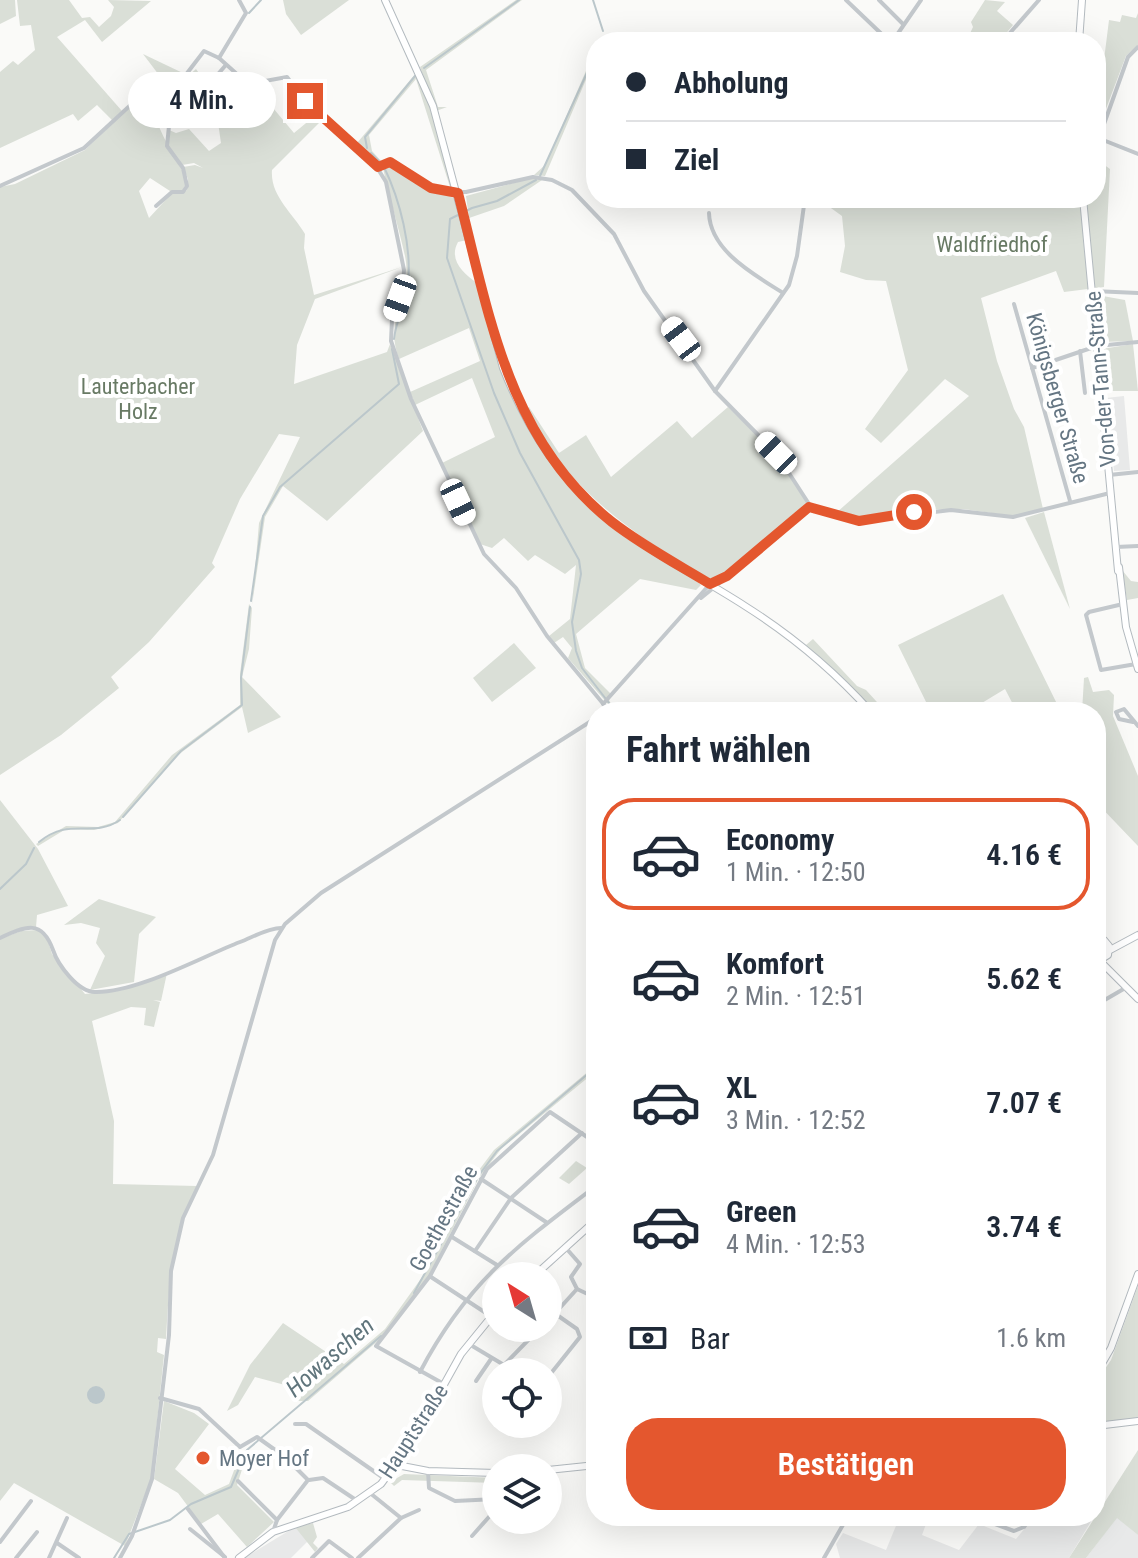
<!DOCTYPE html>
<html lang="de">
<head>
<meta charset="utf-8">
<style>
  body { margin:0; font-family:"Roboto Condensed",sans-serif; background:#f2f2f3; color:#1f2937; height:100vh; display:flex; flex-direction:column; font-size:30px; white-space:nowrap }
  * { box-sizing:border-box; margin:0 }
  p { font-size:26px; color:#747a83 }
  .icon { flex:none; width:44px; height:44px; fill:none; stroke:currentColor; stroke-width:2; stroke-linecap:round; stroke-linejoin:round }
  .map { position:relative; flex:1; overflow:hidden }
  .details { position:absolute; left:586px; top:702px; width:520px; height:824px; display:flex; flex-direction:column; background:#fff; border-radius:32px; box-shadow:0 8px 32px #0002 }
  .details>* { flex:none }
  .hud { position:absolute; left:586px; top:32px; width:520px; height:176px; border-radius:32px; box-shadow:0 8px 32px #0002; display:grid; align-content:center; height:176px; padding:0 40px; background:#fff }
  .needle { width:52px; rotate:323deg }
  .controls { position:absolute; left:482px; top:1262px; display:grid; gap:16px }
  .controls a { display:grid; place-items:center; width:80px; height:80px; border-radius:50%; background:#fff; box-shadow:0 8px 32px #0002; font-size:40px }
  .end { position:absolute; width:36px; height:36px; margin:-18px; border:10px solid #e4572e; background:#fff; box-shadow:0 0 0 4px #fff }
  .from { border-radius:50% }
  .bubble { position:absolute; height:56px; border-radius:28px; background:#fff; box-shadow:0 8px 32px #0002; font-size:26px; font-weight:600; line-height:56px; text-align:center }
  .car { position:absolute; width:24px; height:48px; margin:-24px -12px; border-radius:10px; box-shadow:0 0 6px 2px #0007; background:linear-gradient(#fff 24%,#345 0 40%,#fff 0 76%,#345 0 86%,#fff 0) }
  .hud b { display:flex; align-items:center; gap:28px; height:76px; font-size:30px }
  .hud b+b { border-top:2px solid #e0e1e3 }
  .hud i { width:20px; height:20px; background:#1f2937 }
  ul { padding:0; list-style:none }
  li { display:flex; align-items:center; gap:24px; height:112px; margin:0 16px 12px; padding:0 24px; border:4px solid transparent; border-radius:32px }
  li div { flex:1 }
  li b { display:block; font-size:30px }
  li em { font-style:normal; font-weight:600 }
  li.selected { border-color:#e4572e }
  li>.icon { width:72px; height:72px; stroke-width:1.5 }
  h2 { padding:0 40px; font-size:36px; line-height:96px }
  .pay { display:flex; align-items:center; gap:20px; height:88px; padding:0 40px; font-size:30px }
  .pay p { margin-inline-start:auto }
  .action { display:flex; gap:16px; margin-top:auto; padding:16px 40px }
  .action a { flex:1; height:92px; border-radius:32px; background:#e4572e; color:#fff; font-size:32px; font-weight:600; line-height:92px; text-align:center }
  .map>svg:first-child { display:block }
  .built { fill:#e8e9e9 }
  .green { fill:#dadfd7 }
  .water { fill:#bbc7cb }
  .lines { fill:none; stroke-linecap:round; stroke-linejoin:round }
  .stream { stroke:#bbc7cb; stroke-width:2 }
  .secondary-casing { stroke:#b3babf; stroke-width:8 }
  .street { stroke:#c3c8cc; stroke-width:4 }
  .secondary { stroke:#fff; stroke-width:6 }
  .route { stroke:#e4572e; stroke-width:10 }
  .poi-dot { fill:#e4572e; stroke:#fff; stroke-width:3 }
  .labels { text-anchor:middle; stroke-width:8; stroke-linejoin:round; paint-order:stroke }
  .park-label { font-size:22px; fill:#687a64; stroke:#fff }
  .street-label { font-size:22px; fill:#657683; stroke:#fff }
  .poi-label { font-size:22px; fill:#657683; stroke:#fff; text-anchor:start }
  .water-label { font-size:24px; font-style:italic; fill:#60757c; stroke:#fff }
</style>
</head>
<body>
<div class="map">
<svg width="1138" height="1558" viewBox="0 0 1138 1558">
  <rect width="100%" height="100%" fill="#fafaf8"/>
  <g class="built">
    <path d="M1124 396 1130 470 1114 471 1106 398Z"/>
    <path d="M900 1516H929L922 1535 959 1550 979 1524 1016 1539 1035 1516 1093 1518 1069 1558H840L836 1544 843 1533 886 1550Z"/>
    <path d="M1117 1517 1138 1535V1558H1086Z"/>
    <path d="M295 1527 309 1540 291 1558H244Z"/>
  </g>
  <g class="green">
    <path d="M0 0H15L16 16 0 24Z"/>
    <path d="M17 0H69L82 18 90 17 99 27 111 16 114 7 108 0 151 1 102 42 85 20 57 37 122 111 112 120 97 105 78 121 73 114 0 148V72L13 61 18 65 35 50 31 25 20 26Z"/>
    <path d="M283 0H349L301 35 286 14Z"/>
    <path d="M516 0H522L426 70 438 107H447L436 111 420 67Z"/>
    <path d="M985 0 1005 2 997 11 1013 25 999 42H966L973 27 971 22Z"/>
    <path d="M1138 13V45L1126 56 1096 135V68H1103L1109 20 1120 22 1122 15 1136 18Z"/>
    <path d="M596 48V56L545 176 534 175 545 165Z"/>
    <path d="M143 54 187 75 167 91 143 96 162 79Z"/>
    <path d="M196 69 201 76 200 83 154 107C157 135 178 156 187 182L182 191H170L150 178 139 191 149 218 172 193H182L187 190 188 179 183 167 195 165 203 168 194 163 182 165 168 147 169 130 176 133 189 129 209 151 221 143 216 109 234 98 250 116 268 102 294 133 317 114 323 119 272 170C270 196 293 213 305 234L304 248 314 295 402 267 315 299 297 345 294 384 387 352 390 344 423 431 327 521 283 486 265 517 252 605 259 523 300 437 279 434 240 499 212 563 215 567 149 642 111 677 119 688 61 735 0 775V187L15 184 85 150 135 102 172 90Z"/>
    <path d="M417 72 434 118 452 188 450 190 444 191 450 187 416 79 369 135 372 151 382 162H376L357 143Z"/>
    <path d="M1096 159 1110 169 1104 287 1064 292 1056 271 981 298 997 361 1014 409 1024 427 1043 509 1013 516 963 509 915 510 862 520 836 513 969 396 945 379 881 443 865 429 908 370 886 281 866 280 840 272 845 246 842 216 817 198H1096Z"/>
    <path d="M390 164 455 199 467 240 458 242C448 260 464 274 477 283 501 376 532 463 610 524 635 545 682 565 701 585L696 590 640 579 576 634 585 668 611 694 608 698 615 712 568 658 572 648 563 637 554 643 549 636 570 619 576 565 565 574 535 555 528 561 504 538 492 548 480 544 442 463 495 437 472 378 415 405 410 392 480 361 469 328 399 359C384 320 410 299 406 262 404 245 382 172 383 165Z"/>
    <path d="M532 178 542 180 504 206 469 218 466 196Z"/>
    <path d="M1097 295 1125 300 1133 341 1101 342Z"/>
    <path d="M1133 344 1138 391H1105L1102 349Z"/>
    <path d="M529 407 559 453 586 435 611 477 677 421 692 438 728 407 775 453 808 504 803 513C785 527 729 580 709 578 631 535 569 489 524 410Z"/>
    <path d="M1044 512 1070 609 1025 518Z"/>
    <path d="M1122 570 1131 581 1138 582V598L1127 600Z"/>
    <path d="M1003 594 1061 712H1017L1005 689 967 712H931L898 645Z"/>
    <path d="M249 604 252 608 249 649 242 677 281 717 248 733 242 707 178 755 118 823 94 830 66 829 38 846 36 844 66 826 98 827 115 822 172 755 240 705V674Z"/>
    <path d="M813 639 857 686 866 690 886 712H874L806 645Z"/>
    <path d="M514 643 536 668 492 702 473 678Z"/>
    <path d="M1088 677 1093 692 1109 690 1114 695 1113 716 1138 776V846L1096 802V712H1082L1084 678Z"/>
    <path d="M0 800 38 849 68 906 37 915 36 927 0 936Z"/>
    <path d="M99 899 156 917 139 934 134 982 90 990 105 956 96 943 100 928 81 923 64 925Z"/>
    <path d="M37 930 46 935 52 954 85 994 123 990 167 973 161 1001 153 1000 160 1002 154 1027 144 1025 146 1008 131 1007 92 1021 114 1121 113 1184 197 1186C171 1234 169 1285 166 1339L158 1338 157 1352 164 1355 151 1479 125 1546 14 1483 0 1501V939L21 931Z"/>
    <path d="M596 1065V1071L501 1149 479 1178 429 1275 387 1333 308 1401H299L285 1385 255 1377 238 1405 227 1411 250 1365 283 1323 344 1364 385 1329 425 1273 476 1174 494 1150Z"/>
    <path d="M576 1161 587 1168 569 1184 559 1178Z"/>
    <path d="M1138 1286V1419L1096 1424V1382L1111 1360Z"/>
    <path d="M164 1401 194 1413 209 1424 175 1469 205 1495 229 1484 240 1454 243 1451 247 1454 237 1485 274 1522 247 1547 218 1514 201 1524 178 1493 154 1479Z"/>
    <path d="M1138 1450V1535L1117 1518 1086 1558H1069Z"/>
    <path d="M404 1474 496 1478V1483L402 1480 394 1486 390 1482Z"/>
    <path d="M313 1523 317 1537 313 1543 318 1548 315 1552 295 1527Z"/>
  </g>
  <circle class="water" cx="96" cy="1395" r="9"/>
  <g class="lines">
    <g class="stream">
      <path d="M593 0 603 31"/>
      <path d="M249 13 261 0"/>
      <path d="M600 42 602 38"/>
      <path d="M424 68 519 0"/>
      <path d="M367 148 365 137 415 76"/>
      <path d="M371 153 379 161"/>
      <path d="M384 167C400 200 412 247 408 284 406 303 396 320 394 339"/>
      <path d="M540 176 596 53"/>
      <path d="M536 180 497 201 472 208 450 219 447 258 494 393 520 453 579 560 581 574 572 622 576 651 582 668 609 703 611 711"/>
      <path d="M251 601 263 516 280 487 399 384 392 349"/>
      <path d="M123 817 181 751 242 705 241 678 250 607"/>
      <path d="M39 842C71 816 92 839 120 820"/>
      <path d="M0 889 26 864 34 848"/>
      <path d="M414 1293 479 1175 497 1151 596 1067"/>
      <path d="M114 1558 129 1534 170 1520 191 1504 231 1487 247 1450 381 1336"/>
    </g>
    <defs>
      <g id="secondary">
        <path d="M385 0 433 106 503 368C523 419 551 467 592 505 638 547 694 573 745 606 791 635 835 672 871 712"/>
        <path d="M1079 42 1082 0"/>
        <path d="M1083 198 1118 571"/>
        <path d="M1119 567 1126 627 1138 669"/>
        <path d="M1096 939 1104 940 1109 946 1108 955 1100 960"/>
        <path d="M1110 950 1138 935"/>
        <path d="M1099 960 1138 999"/>
        <path d="M534 1276 596 1220"/>
        <path d="M1096 1374 1111 1348 1138 1274"/>
        <path d="M1096 1426 1138 1421"/>
        <path d="M397 1465 428 1471 496 1473"/>
        <path d="M548 1470 596 1465"/>
        <path d="M239 1558 273 1532 348 1507 381 1484 412 1442 461 1354 496 1311"/>
      </g>
    </defs>
    <use href="#secondary" class="secondary-casing"/>
    <g class="street">
      <path d="M846 0 890 42"/>
      <path d="M879 0 903 24"/>
      <path d="M892 42 921 0"/>
      <path d="M1002 42 1039 0"/>
      <path d="M219 58 246 13 239 0"/>
      <path d="M1098 138 1138 154"/>
      <path d="M1099 138 1128 57 1138 47"/>
      <path d="M378 167 390 162 443 192H466L533 177 552 180 572 190 614 234 644 291 715 391 776 453 809 504 804 514 701 598"/>
      <path d="M0 186 84 148 136 100 166 93 178 85 204 51 219 58 248 84 287 77 305 101 373 161 386 182 404 270 403 289 392 319 391 341 411 399 484 554 516 588 547 636 610 712"/>
      <path d="M156 206 172 192H183L187 186 183 168 167 146 170 116 200 95 225 66"/>
      <path d="M709 213C710 251 755 275 783 293"/>
      <path d="M1093 291 1138 293"/>
      <path d="M1014 304 1070 501"/>
      <path d="M1080 351 1085 393"/>
      <path d="M1032 368 1097 346 1138 342"/>
      <path d="M715 391 789 285 797 256 805 198"/>
      <path d="M1109 475 1138 472"/>
      <path d="M809 507 859 521 951 510 1013 517 1110 493"/>
      <path d="M1116 547 1138 546"/>
      <path d="M1123 604 1089 612 1086 615 1101 670 1136 664"/>
      <path d="M603 704 710 584 725 577"/>
      <path d="M1133 722 1119 719 1116 712 1124 709 1138 726"/>
      <path d="M0 938C26 926 42 919 53 950 58 965 78 992 95 992 137 993 201 957 240 942 253 937 268 928 281 928"/>
      <path d="M1096 1005 1127 987"/>
      <path d="M481 1179 546 1222"/>
      <path d="M586 1229 596 1241"/>
      <path d="M452 1237 497 1265"/>
      <path d="M565 1247 580 1264 571 1277 577 1289 596 1298"/>
      <path d="M475 1251 511 1198 582 1133"/>
      <path d="M431 1277 492 1317"/>
      <path d="M548 1321 577 1289"/>
      <path d="M469 1344 504 1365 540 1328"/>
      <path d="M420 1372C467 1282 518 1245 596 1186"/>
      <path d="M548 1377 580 1337 577 1329 557 1315"/>
      <path d="M476 1381 491 1359"/>
      <path d="M444 1384 376 1346 430 1276 487 1169 550 1112 596 1143"/>
      <path d="M160 1398 199 1409 240 1447 257 1437 285 1457 308 1480"/>
      <path d="M295 1424H306L385 1479"/>
      <path d="M428 1471 429 1488 455 1501 496 1499"/>
      <path d="M309 1480 323 1478 356 1500"/>
      <path d="M238 1481 277 1520"/>
      <path d="M188 1509 225 1558"/>
      <path d="M973 1516 1014 1531 1024 1527 1032 1516"/>
      <path d="M401 1518 419 1510"/>
      <path d="M190 1529 225 1557"/>
      <path d="M273 1532 277 1520 308 1480"/>
      <path d="M472 1536 496 1509"/>
      <path d="M0 1542 31 1501"/>
      <path d="M57 1543 79 1558"/>
      <path d="M16 1558 37 1532"/>
      <path d="M49 1558 67 1518"/>
      <path d="M120 1558 132 1536 152 1479 169 1335 171 1271 183 1218 213 1155 275 940 285 924 321 893 596 718"/>
      <path d="M312 1558 329 1541 352 1558"/>
      <path d="M358 1558 401 1518 370 1493"/>
      <path d="M824 1558 848 1516"/>
    </g>
    <use href="#secondary" class="secondary"/>
  </g>
  <g class="lines">
    <path class="route" d="M305 101 378 167 390 162 431 188 458 193C489 314 508 440 612 522 643 546 677 564 710 584L727 576 809 507 859 521 914 512"/>
  </g>
  <circle class="poi-dot" cx="203" cy="1458" r="8"/>
  <g class="labels">
    <g class="park-label">
      <text x="992" y="252">Waldfriedhof</text>
      <text x="138" y="394">Lauterbacher<tspan x="138" dy="25">Holz</tspan></text>
    </g>
    <g class="street-label">
      <text transform="translate(1100 379) rotate(-95)" y="8">Von-der-Tann-Straße</text>
      <text transform="translate(1058 398) rotate(74)" y="8">Königsberger Straße</text>
      <text transform="translate(443 1218) rotate(-61)" y="8">Goethestraße</text>
      <text transform="translate(413 1431) rotate(-57)" y="8">Hauptstraße</text>
    </g>
    <g class="poi-label">
      <text x="219" y="1466">Moyer Hof</text>
    </g>
    <g class="water-label">
      <text transform="translate(330 1357) rotate(-41)" y="8">Howaschen</text>
    </g>
  </g>
</svg>
<div class="controls">
<a><svg class="needle" viewBox="-14 -14 28 28"><path d="M0-13l5 13h-10z" fill="#e53935"/><path d="M0 13l5-13h-10z" fill="#747a83"/></svg></a>
<a><svg class="icon" aria-label="locate" viewBox="0 0 24 24"><circle cx="12" cy="12" r="6"/><path d="M12 2v4M12 18v4M2 12h4M18 12h4"/></svg></a>
<a><svg class="icon" aria-label="layers" viewBox="0 0 24 24"><path d="M12 4l9 5-9 5-9-5zM3 14l9 5 9-5"/></svg></a>
</div>
<i class="end from" style="left:914px;top:512px"></i>
<i class="end" style="left:305px;top:101px"></i>
<div class="bubble" style="left:128px;top:72px;width:148px">4 Min.</div>
<i class="car" style="left:400px;top:298px;rotate:200deg"></i>
<i class="car" style="left:681px;top:339px;rotate:323deg"></i>
<i class="car" style="left:776px;top:453px;rotate:315deg"></i>
<i class="car" style="left:458px;top:502px;rotate:155deg"></i>
<div class="hud">
<b><i class="from"></i>Abholung</b>
<b><i></i>Ziel</b>
</div>
<section class="details">
<h2>Fahrt wählen</h2>
<ul>
<li class="selected"><svg class="icon" aria-label="car" viewBox="0 0 24 24"><path d="M5 17H2v-5l4-1 3-4h7l3 4 3 1v5h-3M9 17h6M6 11h13"/><circle cx="7" cy="17" r="2"/><circle cx="17" cy="17" r="2"/></svg><div><b>Economy</b><p>1 Min. · 12:50</p></div><em>4.16 €</em></li>
<li><svg class="icon" aria-label="car" viewBox="0 0 24 24"><path d="M5 17H2v-5l4-1 3-4h7l3 4 3 1v5h-3M9 17h6M6 11h13"/><circle cx="7" cy="17" r="2"/><circle cx="17" cy="17" r="2"/></svg><div><b>Komfort</b><p>2 Min. · 12:51</p></div><em>5.62 €</em></li>
<li><svg class="icon" aria-label="car" viewBox="0 0 24 24"><path d="M5 17H2v-5l4-1 3-4h7l3 4 3 1v5h-3M9 17h6M6 11h13"/><circle cx="7" cy="17" r="2"/><circle cx="17" cy="17" r="2"/></svg><div><b>XL</b><p>3 Min. · 12:52</p></div><em>7.07 €</em></li>
<li><svg class="icon" aria-label="car" viewBox="0 0 24 24"><path d="M5 17H2v-5l4-1 3-4h7l3 4 3 1v5h-3M9 17h6M6 11h13"/><circle cx="7" cy="17" r="2"/><circle cx="17" cy="17" r="2"/></svg><div><b>Green</b><p>4 Min. · 12:53</p></div><em>3.74 €</em></li>
</ul>
<div class="pay"><svg class="icon" aria-label="cash" viewBox="0 0 24 24"><path d="M3 7h18v10H3z"/><circle cx="12" cy="12" r="2"/></svg>Bar<p>1.6 km</p></div>
<div class="action"><a>Bestätigen</a></div>
</section>
</div>
</body>
</html>
